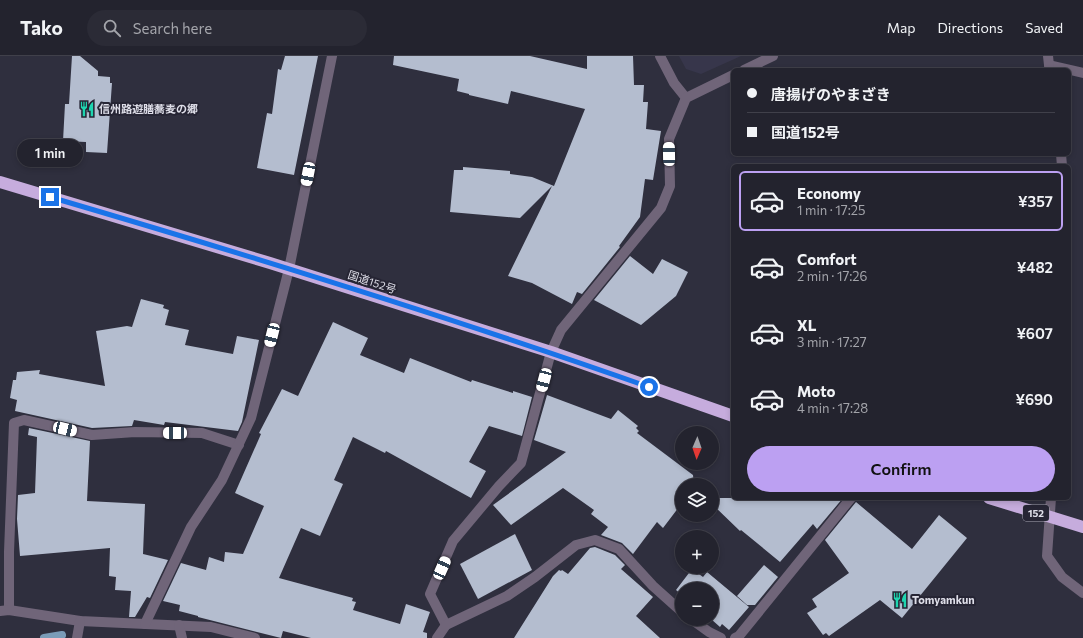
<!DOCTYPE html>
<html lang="en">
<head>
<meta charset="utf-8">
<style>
  body { margin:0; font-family:Commissioner,"Noto Sans JP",sans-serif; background:#2b2b36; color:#f1f3f6; height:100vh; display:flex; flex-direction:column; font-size:15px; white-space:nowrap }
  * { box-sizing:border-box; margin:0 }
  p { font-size:13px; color:#a3a4aa }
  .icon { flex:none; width:22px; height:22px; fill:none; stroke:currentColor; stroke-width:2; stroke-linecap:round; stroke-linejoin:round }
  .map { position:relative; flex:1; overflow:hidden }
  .sheet { position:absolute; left:731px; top:108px; width:340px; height:336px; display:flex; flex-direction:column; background:#23232e; border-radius:6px; box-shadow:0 2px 6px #0003,0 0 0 1px #40404a }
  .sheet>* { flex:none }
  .hud { position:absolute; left:731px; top:12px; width:340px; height:88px; border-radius:6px; box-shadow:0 2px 6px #0003,0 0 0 1px #40404a; display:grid; align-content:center; height:88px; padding:0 16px; background:#23232e }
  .needle { width:26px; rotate:182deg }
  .buttons { position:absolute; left:675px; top:370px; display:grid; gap:8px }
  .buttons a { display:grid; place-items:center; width:44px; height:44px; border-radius:50%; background:#23232e; box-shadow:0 2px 6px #0003,0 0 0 1px #40404a; font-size:20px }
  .end { position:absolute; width:18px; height:18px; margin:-9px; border:5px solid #1a73e8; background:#fff; box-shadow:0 0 0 2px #fff }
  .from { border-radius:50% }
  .bubble { position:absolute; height:28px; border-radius:14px; background:#23232e; box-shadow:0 2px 6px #0003,0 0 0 1px #40404a; font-size:13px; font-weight:600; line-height:28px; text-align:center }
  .car { position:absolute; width:12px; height:24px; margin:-12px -6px; border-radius:5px; box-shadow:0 0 3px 1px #0007; background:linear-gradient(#fff 24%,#345 0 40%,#fff 0 76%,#345 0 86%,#fff 0) }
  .hud b { display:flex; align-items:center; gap:14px; height:38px; font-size:15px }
  .hud b+b { border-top:1px solid #40404a }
  .hud i { width:10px; height:10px; background:#f1f3f6 }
  ul { padding:7px 0 0; list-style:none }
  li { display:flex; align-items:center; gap:12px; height:60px; margin:0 8px 6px; padding:0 8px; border:2px solid transparent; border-radius:6px }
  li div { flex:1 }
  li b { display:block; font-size:15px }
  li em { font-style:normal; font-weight:600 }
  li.active { border-color:#bca0f2 }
  li>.icon { width:36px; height:36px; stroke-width:1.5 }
  .cta { display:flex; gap:8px; margin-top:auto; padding:8px 16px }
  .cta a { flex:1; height:46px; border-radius:24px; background:#bca0f2; color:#111; font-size:16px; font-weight:600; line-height:46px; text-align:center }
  header { display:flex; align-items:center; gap:24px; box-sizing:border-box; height:56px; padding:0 20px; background:#23232e; border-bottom:1px solid #40404a }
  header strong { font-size:19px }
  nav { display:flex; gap:22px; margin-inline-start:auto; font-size:14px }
  .search { width:280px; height:36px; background:#2b2b36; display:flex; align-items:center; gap:10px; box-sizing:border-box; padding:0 14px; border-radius:22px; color:#a3a4aa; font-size:15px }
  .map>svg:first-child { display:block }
  .built { fill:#37364b }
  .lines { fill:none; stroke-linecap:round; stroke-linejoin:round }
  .stream { stroke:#7b9cb8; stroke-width:8 }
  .building { fill:#b4bdcf }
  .lane { stroke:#706579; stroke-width:10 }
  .street { stroke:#706579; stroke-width:10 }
  .highway { stroke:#c6acdd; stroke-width:12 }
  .route { stroke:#1a73e8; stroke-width:5 }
  .labels { text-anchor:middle; stroke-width:4; stroke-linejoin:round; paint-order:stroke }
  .shield { fill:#262534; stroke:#a7a6b2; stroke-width:1 }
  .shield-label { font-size:10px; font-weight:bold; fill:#dedee8 }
  .poi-label { font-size:11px; font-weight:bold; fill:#dedee8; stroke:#262534; text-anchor:start }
  .street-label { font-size:11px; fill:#dedee8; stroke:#262534 }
</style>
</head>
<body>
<header>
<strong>Tako</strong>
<div class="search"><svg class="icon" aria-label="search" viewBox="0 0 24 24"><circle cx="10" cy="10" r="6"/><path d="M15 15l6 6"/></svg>Search here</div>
<nav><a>Map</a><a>Directions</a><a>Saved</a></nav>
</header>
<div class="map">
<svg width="1083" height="582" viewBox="0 0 1083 582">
  <rect width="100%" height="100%" fill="#2f2f3e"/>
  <path class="built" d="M679 0H741L701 18 686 13Z"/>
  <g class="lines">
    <path class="stream" d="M44 582 62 579"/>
  </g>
  <g class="building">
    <path d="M72 0H80L98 15V20L110 21V27H112L107 97 86 96V86L63 85 65 48H69Z"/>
    <path d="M285 0H318L294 119 257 112 267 57 272 58 278 13 281 14Z"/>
    <path d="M394 0H530L587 13V0H633L634 29H644L643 46H648L646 73 661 75 653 124 645 123 640 161 619 190 620 191 582 238 577 236 572 248 532 227 508 220 552 130 520 162 450 156 454 114H463V111L510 115V118L532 121 554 130 585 53 511 35 508 48 469 39V38L457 35 459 23 393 9Z"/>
    <path d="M630 200 653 218 662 203 688 216 676 240 641 269 594 244Z"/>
    <path d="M141 243 164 249 163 252 169 254 165 269 189 274 185 289 233 298 237 280 259 284 242 366 238 375 165 366 164 369 134 364 132 370 92 372 15 355 17 344 10 342 13 324H16L17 316 40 314 39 318 105 330 96 275 127 270 132 271Z"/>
    <path d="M333 266 368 282 360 299 404 317 410 302 471 326 472 324 513 337V335L532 341 522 380 489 370 469 406 486 415 471 442 386 395 385 397 353 381 334 424 343 428 320 480 301 472 279 522 353 542 352 545 356 546 353 554 400 568 406 548 430 556 423 576 427 577V582H311L283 575 281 582 198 561V560L179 555 180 549 163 545 181 507 206 514 209 501 224 506 225 496 243 498 264 450 235 437 261 378 259 377 282 333 298 340Z"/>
    <path d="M547 339 611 363 618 354 638 370 636 372 639 375 637 377 693 419 694 429H682V447L663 472 657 466 633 498 622 487 601 479 608 471 591 458 594 454 563 432 511 469 493 449 566 396 534 384Z"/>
    <path d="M29 372 90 385 87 445 145 448 143 498 168 504 150 542 147 541 135 561H129L131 535 115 534 116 521 109 520 110 492 20 500 17 463 18 439 35 437 37 381 28 379Z"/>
    <path d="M712 442H843L817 473 813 468 780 506 741 474 740 475 712 448Z"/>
    <path d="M856 446 912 493 939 459 967 482 902 562 880 544 829 580 826 577 823 579 807 557 817 551 812 543 849 517 825 484Z"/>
    <path d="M515 478 532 514 478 543 460 508Z"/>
    <path d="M595 491 615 499 625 509 621 513 653 541 636 560 660 582H514L553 520 559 514 561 515 562 514 568 518 590 492Z"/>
    <path d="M764 509 778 521 755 549H747L737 540Z"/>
    <path d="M692 513 703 521 707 516 749 551 729 574 722 568 720 571 711 563H712V533H682V539L676 534Z"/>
  </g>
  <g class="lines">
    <g class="lane">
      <path d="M1050 14 1049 9 1083 17"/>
      <path d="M1061 98 1062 110"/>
    </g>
    <g class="street">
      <path d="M660 0 674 27 686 42"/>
      <path d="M1048 0 1049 9"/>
      <path d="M744 14 773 0"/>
      <path d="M1051 442 1047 500 1062 521 1083 537"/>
      <path d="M9 554V496L14 367 24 364 92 379 135 376 202 377 239 389"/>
      <path d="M0 555 9 554 80 565 211 571 255 582"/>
      <path d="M691 563 709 576 721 582"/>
      <path d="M145 568 191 471 222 424 251 362 289 213 332 0"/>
      <path d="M179 569 182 582"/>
      <path d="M446 569 430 538 453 485 499 430 521 407 551 296 561 274 661 152 670 130 669 83 686 42 733 19"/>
      <path d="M77 582 80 565"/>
      <path d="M437 582 446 569 507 540 535 521 576 489 595 484 619 493 653 530 682 556"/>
      <path d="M735 582 739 580 851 442"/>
    </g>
    <g class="highway">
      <path d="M0 126 270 207 551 296 733 360"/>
      <path d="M989 442 1083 471"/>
    </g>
  </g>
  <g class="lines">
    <path class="route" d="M50 141C251 200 451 261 649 331"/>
  </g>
  <defs>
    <symbol id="restaurant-bare" viewBox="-9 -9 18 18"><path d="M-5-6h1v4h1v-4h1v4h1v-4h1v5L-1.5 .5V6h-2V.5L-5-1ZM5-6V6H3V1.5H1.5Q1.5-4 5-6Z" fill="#1fd5b0" stroke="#262534" stroke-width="2.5" paint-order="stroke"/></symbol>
  </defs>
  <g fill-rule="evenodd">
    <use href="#restaurant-bare" x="76" y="42" width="22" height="22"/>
    <use href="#restaurant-bare" x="889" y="533" width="22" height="22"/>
  </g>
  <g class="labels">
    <rect class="shield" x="1023" y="449" width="26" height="16" rx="3"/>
    <g class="shield-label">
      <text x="1036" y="461">152</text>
    </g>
    <g class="poi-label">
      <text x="99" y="57">信州路遊膳蕎麦の郷</text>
      <text x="912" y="548">Tomyamkun</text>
    </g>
    <g class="street-label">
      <text transform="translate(372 226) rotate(18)" y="4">国道152号</text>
    </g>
  </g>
</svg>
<div class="buttons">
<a><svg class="needle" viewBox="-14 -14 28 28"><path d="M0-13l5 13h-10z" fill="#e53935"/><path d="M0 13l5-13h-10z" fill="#a3a4aa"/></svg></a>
<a><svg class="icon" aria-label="layers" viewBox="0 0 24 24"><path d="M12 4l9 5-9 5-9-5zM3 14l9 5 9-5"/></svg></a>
<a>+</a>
<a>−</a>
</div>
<i class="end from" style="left:649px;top:331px"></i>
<i class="end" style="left:50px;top:141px"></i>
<div class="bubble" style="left:17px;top:83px;width:66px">1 min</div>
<i class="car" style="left:669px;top:98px;rotate:359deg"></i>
<i class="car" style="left:308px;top:118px;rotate:191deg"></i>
<i class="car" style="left:272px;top:279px;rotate:194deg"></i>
<i class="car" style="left:544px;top:324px;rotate:195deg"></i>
<i class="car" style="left:65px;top:373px;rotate:103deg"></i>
<i class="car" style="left:175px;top:377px;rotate:270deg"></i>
<i class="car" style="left:442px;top:512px;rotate:24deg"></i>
<div class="hud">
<b><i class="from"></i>唐揚げのやまざき</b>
<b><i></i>国道152号</b>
</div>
<section class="sheet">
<ul>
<li class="active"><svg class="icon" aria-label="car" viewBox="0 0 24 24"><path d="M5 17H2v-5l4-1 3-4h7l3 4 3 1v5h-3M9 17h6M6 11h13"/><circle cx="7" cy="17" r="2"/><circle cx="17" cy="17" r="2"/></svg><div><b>Economy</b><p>1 min · 17:25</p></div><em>¥357</em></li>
<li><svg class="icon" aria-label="car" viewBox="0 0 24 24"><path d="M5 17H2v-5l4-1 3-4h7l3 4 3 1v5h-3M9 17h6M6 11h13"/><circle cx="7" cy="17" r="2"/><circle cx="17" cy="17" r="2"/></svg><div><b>Comfort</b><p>2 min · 17:26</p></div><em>¥482</em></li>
<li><svg class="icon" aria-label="car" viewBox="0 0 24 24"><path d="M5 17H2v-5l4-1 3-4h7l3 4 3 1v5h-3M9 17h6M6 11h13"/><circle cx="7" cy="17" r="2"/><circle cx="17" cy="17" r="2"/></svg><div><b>XL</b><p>3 min · 17:27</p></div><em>¥607</em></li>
<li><svg class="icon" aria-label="car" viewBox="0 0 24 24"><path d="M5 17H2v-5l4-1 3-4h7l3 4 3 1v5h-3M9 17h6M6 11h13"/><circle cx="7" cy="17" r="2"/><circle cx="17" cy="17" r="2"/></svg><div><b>Moto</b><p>4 min · 17:28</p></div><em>¥690</em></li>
</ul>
<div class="cta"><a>Confirm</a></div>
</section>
</div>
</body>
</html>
